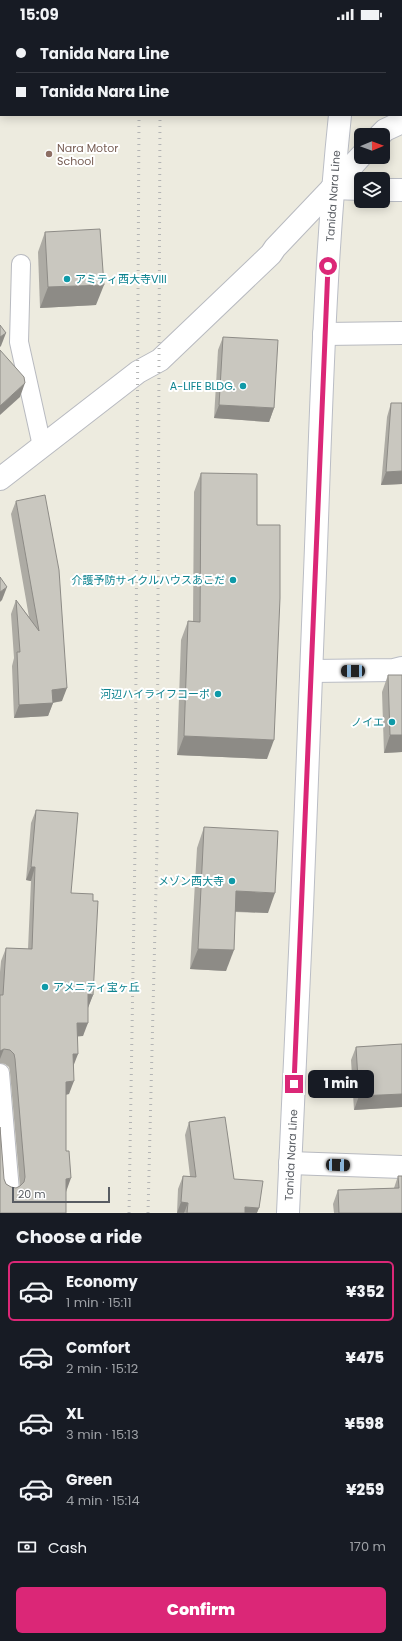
<!DOCTYPE html>
<html lang="en">
<head>
<meta charset="utf-8">
<style>
  body { margin:0; font-family:Poppins,"Noto Sans JP",sans-serif; background:#242831; color:#f1f3f6; height:100vh; display:flex; flex-direction:column; font-size:15px; white-space:nowrap }
  * { box-sizing:border-box; margin:0 }
  p { font-size:13px; color:#9ea1a6 }
  .icon { flex:none; width:22px; height:22px; fill:none; stroke:currentColor; stroke-width:2; stroke-linecap:round; stroke-linejoin:round }
  .map { position:relative; height:1185px; overflow:hidden }
  .sheet { display:flex; flex-direction:column; background:#171b24; flex:1 }
  .sheet>* { flex:none }
  .banner { position:absolute; left:0px; top:0px; width:402px; height:88px; box-shadow:0 2px 10px #0003; display:grid; align-content:center; height:88px; padding:0 16px; background:#171b24 }
  .needle { width:26px; rotate:89deg }
  .controls { position:absolute; left:354px; top:100px; display:grid; gap:8px }
  .controls a { display:grid; place-items:center; width:36px; height:36px; border-radius:6px; background:#171b24; box-shadow:0 2px 10px #0003; font-size:20px }
  .scale { position:absolute; left:12px; bottom:10px; width:98px; box-sizing:border-box; padding-left:4px; border:2px solid #585c62; border-top:0; font-size:11px; line-height:14px; white-space:nowrap; color:#585c62; -webkit-text-stroke:3px #fff; paint-order:stroke }
  .end { position:absolute; width:18px; height:18px; margin:-9px; border:5px solid #db2777; background:#fff; box-shadow:0 0 0 2px #fff }
  .from { border-radius:50% }
  .bubble { position:absolute; height:28px; border-radius:6px; background:#171b24; box-shadow:0 2px 10px #0003; font-size:13px; font-weight:800; line-height:28px; text-align:center }
  .car { position:absolute; width:12px; height:24px; margin:-12px -6px; border-radius:5px; box-shadow:0 0 3px 1px #0007; background:linear-gradient(#222 24%,#8ab4d8 0 40%,#222 0 76%,#8ab4d8 0 86%,#222 0) }
  .banner b { display:flex; align-items:center; gap:14px; height:38px; font-size:15px }
  .banner b+b { border-top:1px solid #363941 }
  .banner i { width:10px; height:10px; background:#f1f3f6 }
  ul { padding:0; list-style:none }
  li { display:flex; align-items:center; gap:12px; height:60px; margin:0 8px 6px; padding:0 8px; border:2px solid transparent; border-radius:6px }
  li div { flex:1 }
  li b { display:block; font-size:15px }
  li em { font-style:normal; font-weight:800 }
  li.active { border-color:#db2777 }
  li>.icon { width:36px; height:36px; stroke-width:1.5 }
  h2 { padding:0 16px; font-size:18px; line-height:48px }
  .pay { display:flex; align-items:center; gap:10px; height:44px; padding:0 16px; font-size:15px }
  .pay p { margin-inline-start:auto }
  .primary-button { display:flex; gap:8px; margin-top:auto; padding:8px 16px }
  .primary-button a { flex:1; height:46px; border-radius:6px; background:#db2777; color:#fff; font-size:16px; font-weight:800; line-height:46px; text-align:center }
  .status { display:flex; justify-content:space-between; align-items:center; height:28px; padding:0 20px; background:#171b24; direction:ltr }
  .status svg { height:11px; fill:currentColor }
  .map>svg:first-child { display:block }
  .lines { fill:none; stroke-linecap:round; stroke-linejoin:round }
  .lane-casing { stroke:#b8bac0; stroke-width:20 }
  .street-casing { stroke:#b8bac0; stroke-width:24 }
  .secondary-casing { stroke:#babdc5; stroke-width:24 }
  .lane { stroke:#fff; stroke-width:18 }
  .street { stroke:#fff; stroke-width:22 }
  .secondary { stroke:#fff; stroke-width:22 }
  .rail { stroke:#b4b5b5; stroke-width:3; stroke-dasharray:1 5; stroke-linecap:butt }
  .wall { fill:#adaba4 }
  .shaded-wall { fill:#8d8b86 }
  .building { fill:#c9c7bf; stroke:#8d8b86 }
  .route { stroke:#db2777; stroke-width:5 }
  .education-dot { fill:#8d6e63; stroke:#fff; stroke-width:1.5 }
  .culture-dot { fill:#0f9aa8; stroke:#fff; stroke-width:1.5 }
  .labels { text-anchor:middle; stroke-width:4; stroke-linejoin:round; paint-order:stroke }
  .education-label { font-size:11px; fill:#785e54; stroke:#fff; text-anchor:start }
  .street-label { font-size:11px; fill:#585c62; stroke:#fff }
  .culture-label { font-size:11px; fill:#0d838f; stroke:#fff; text-anchor:end }
</style>
</head>
<body>
<div class="status"><b>15:09</b><svg viewBox="0 0 49 12"><path d="M0 12V9h3v3zM5 12V6h3v6zM10 12V3h3v9zM15 12V0h3v12zM26 1h20v11H26zM47 4h2v5h-2z"/></svg></div>
<div class="map">
<svg width="402" height="1185" viewBox="0 0 402 1185">
  <rect width="100%" height="100%" fill="#edebdf"/>
  <g class="lines">
    <defs>
      <g id="lane">
        <path d="M21 236 19 314 42 418"/>
        <path d="M0 1045 10 1163"/>
      </g>
      <g id="street">
        <path d="M324 306 402 305"/>
        <path d="M0 451 138 344 160 332 271 226 275 220 332 160"/>
        <path d="M290 1135 402 1139"/>
      </g>
      <g id="secondary">
        <path d="M349 1V0"/>
        <path d="M380 107 385 102 402 94"/>
        <path d="M332 160 361 128"/>
        <path d="M332 160 361 161"/>
        <path d="M383 162H402"/>
        <path d="M312 643 394 642 402 640"/>
        <path d="M288 1185C299 972 307 758 315 545 321 392 324 239 340 87"/>
      </g>
    </defs>
    <use href="#lane" class="lane-casing"/>
    <use href="#street" class="street-casing"/>
    <use href="#secondary" class="secondary-casing"/>
    <use href="#lane" class="lane"/>
    <use href="#street" class="street"/>
    <use href="#secondary" class="secondary"/>
    <g class="rail">
      <path d="M139 1V0"/>
      <path d="M160 1V0"/>
      <path d="M129 1185 135 821 139 87"/>
      <path d="M148 1185 157 819 160 87"/>
    </g>
  </g>
  <g class="wall">
    <rect x="208" y="0" width="100" height="1"/>
    <path d="M45 204 96 277 40 280 38 224Z"/>
    <path d="M223 309 274 380 269 394 214 390 218 322Z"/>
    <path d="M391 375 402 456 381 457 387 389Z"/>
    <path d="M201 445 257 497 267 731 177 727 181 612 188 593H193L194 464Z"/>
    <path d="M16 473 62 673 53 675 48 688 14 690 12 638 14 630 11 586 16 572 29 589 11 486Z"/>
    <path d="M388 647H402V724L384 725 382 664Z"/>
    <path d="M36 782 71 865 93 967 88 979 83 1008H77L69 1066 66 1067V1164L0 1185 4 1151 6 1156 11 1159 16 1160 20 1159 10 1044 9 1039 5 1036 0 1035V944L1 933 6 920 28 921 31 853 26 852 31 795Z"/>
    <path d="M204 799 268 885 235 884 226 943 190 941 197 820Z"/>
    <path d="M402 1016V1079L354 1082 351 1032 356 1019Z"/>
    <path d="M189 1094 234 1151 257 1185H177L178 1161 183 1148H190L185 1107Z"/>
    <path d="M398 1148 402 1185H334L333 1176 338 1162 394 1160Z"/>
  </g>
  <g class="shaded-wall">
    <path d="M104 257 96 277 40 280 48 259Z"/>
    <path d="M6 305 1 318 0 319V309Z"/>
    <path d="M25 355 20 369 0 387V378Z"/>
    <path d="M219 377 274 380 269 394 214 390Z"/>
    <path d="M402 443V456L381 457 386 444Z"/>
    <path d="M7 559 2 572 0 574V564Z"/>
    <path d="M67 660 62 673 50 675H53L48 688 14 690 19 677 52 662Z"/>
    <path d="M390 707H402V724L384 725Z"/>
    <path d="M184 708 274 712 267 731 177 727Z"/>
    <path d="M31 839H35L31 853 26 852Z"/>
    <path d="M236 863 275 865 268 885 229 883Z"/>
    <path d="M198 921 234 922 226 943 190 941Z"/>
    <path d="M88 966 93 967 88 980Z"/>
    <path d="M77 995H88L83 1008 72 1009Z"/>
    <path d="M4 1021 0 1031V1023Z"/>
    <path d="M73 1026H78L73 1039Z"/>
    <path d="M74 1053 69 1066 61 1067 66 1054Z"/>
    <path d="M402 1066V1079L354 1082 359 1068Z"/>
    <path d="M71 1150 66 1164V1151Z"/>
    <path d="M181 1174 188 1175 184 1185H177Z"/>
    <path d="M245 1179 259 1180 257 1185H243Z"/>
  </g>
  <g class="building">
    <rect x="214" y="0" width="94" height="1"/>
    <path d="M100 201 104 257 48 259 45 204Z"/>
    <path d="M0 297 6 305 0 309Z"/>
    <path d="M223 309 278 312 274 380 219 377Z"/>
    <path d="M0 322 24 349 25 355 0 378Z"/>
    <path d="M391 375H402V443L386 444Z"/>
    <path d="M201 445 257 446V497H280V570L274 712 184 708 188 593 200 594Z"/>
    <path d="M45 467 59 542 67 660 52 662 53 675 19 677 17 624H20L16 572 39 603 16 473Z"/>
    <path d="M0 549 7 559 0 564Z"/>
    <path d="M388 647H402V707H390Z"/>
    <path d="M36 782 78 785 71 865 93 866V873H98L93 967 88 966V995H77L78 1026H73L74 1053 66 1054V1123H69L71 1150 66 1151V1185H0V1099L4 1151 6 1156 11 1159 16 1160 20 1158 24 1154 25 1149 15 1031 14 1026 10 1022 4 1021 0 1023V967H3L6 920 32 921 35 839H31Z"/>
    <path d="M204 799 278 803 275 865 236 863 234 922 198 921Z"/>
    <path d="M402 1016V1066L359 1068 356 1019Z"/>
    <path d="M225 1089 234 1151 263 1153 259 1180 245 1179V1185H187L188 1175 181 1174 183 1148 196 1149 189 1094Z"/>
    <path d="M398 1148H402V1185H339L338 1162 399 1160Z"/>
  </g>
  <g class="lines">
    <path class="route" d="M294 1056 328 238"/>
  </g>
  <circle class="education-dot" cx="49" cy="126" r="4"/>
  <g class="culture-dot">
    <circle cx="67" cy="251" r="4"/>
    <circle cx="243" cy="358" r="4"/>
    <circle cx="233" cy="552" r="4"/>
    <circle cx="218" cy="666" r="4"/>
    <circle cx="392" cy="694" r="4"/>
    <circle cx="232" cy="853" r="4"/>
    <circle cx="45" cy="959" r="4"/>
  </g>
  <g class="labels">
    <g class="education-label">
      <text x="57" y="124">Nara Motor<tspan x="57" dy="13">School</tspan></text>
    </g>
    <g class="street-label">
      <text transform="translate(333 168) rotate(-86)" y="4">Tanida Nara Line</text>
      <text transform="translate(291 1127) rotate(-87)" y="4">Tanida Nara Line</text>
    </g>
    <g class="culture-label">
      <text x="75" y="255" text-anchor="start">アミティ西大寺VIII</text>
      <text x="235" y="362">A-LIFE BLDG.</text>
      <text x="225" y="556">介護予防サイクルハウスあこだ</text>
      <text x="210" y="670">河辺ハイライフコーポ</text>
      <text x="384" y="698">ノイエ</text>
      <text x="224" y="857">メゾン西大寺</text>
      <text x="53" y="963" text-anchor="start">アメニティ宝ヶ丘</text>
    </g>
  </g>
</svg>
<div class="controls">
<a><svg class="needle" viewBox="-14 -14 28 28"><path d="M0-13l5 13h-10z" fill="#e53935"/><path d="M0 13l5-13h-10z" fill="#9ea1a6"/></svg></a>
<a><svg class="icon" aria-label="layers" viewBox="0 0 24 24"><path d="M12 4l9 5-9 5-9-5zM3 14l9 5 9-5"/></svg></a>
</div>
<div class="scale">20 m</div>
<i class="end from" style="left:328px;top:238px"></i>
<i class="end" style="left:294px;top:1056px"></i>
<div class="bubble" style="left:308px;top:1042px;width:66px">1 min</div>
<i class="car" style="left:353px;top:643px;rotate:270deg"></i>
<i class="car" style="left:338px;top:1137px;rotate:92deg"></i>
<div class="banner">
<b><i class="from"></i>Tanida Nara Line</b>
<b><i></i>Tanida Nara Line</b>
</div>
</div>
<section class="sheet">
<h2>Choose a ride</h2>
<ul>
<li class="active"><svg class="icon" aria-label="car" viewBox="0 0 24 24"><path d="M5 17H2v-5l4-1 3-4h7l3 4 3 1v5h-3M9 17h6M6 11h13"/><circle cx="7" cy="17" r="2"/><circle cx="17" cy="17" r="2"/></svg><div><b>Economy</b><p>1 min · 15:11</p></div><em>¥352</em></li>
<li><svg class="icon" aria-label="car" viewBox="0 0 24 24"><path d="M5 17H2v-5l4-1 3-4h7l3 4 3 1v5h-3M9 17h6M6 11h13"/><circle cx="7" cy="17" r="2"/><circle cx="17" cy="17" r="2"/></svg><div><b>Comfort</b><p>2 min · 15:12</p></div><em>¥475</em></li>
<li><svg class="icon" aria-label="car" viewBox="0 0 24 24"><path d="M5 17H2v-5l4-1 3-4h7l3 4 3 1v5h-3M9 17h6M6 11h13"/><circle cx="7" cy="17" r="2"/><circle cx="17" cy="17" r="2"/></svg><div><b>XL</b><p>3 min · 15:13</p></div><em>¥598</em></li>
<li><svg class="icon" aria-label="car" viewBox="0 0 24 24"><path d="M5 17H2v-5l4-1 3-4h7l3 4 3 1v5h-3M9 17h6M6 11h13"/><circle cx="7" cy="17" r="2"/><circle cx="17" cy="17" r="2"/></svg><div><b>Green</b><p>4 min · 15:14</p></div><em>¥259</em></li>
</ul>
<div class="pay"><svg class="icon" aria-label="cash" viewBox="0 0 24 24"><path d="M3 7h18v10H3z"/><circle cx="12" cy="12" r="2"/></svg>Cash<p>170 m</p></div>
<div class="primary-button"><a>Confirm</a></div>
</section>
</body>
</html>
